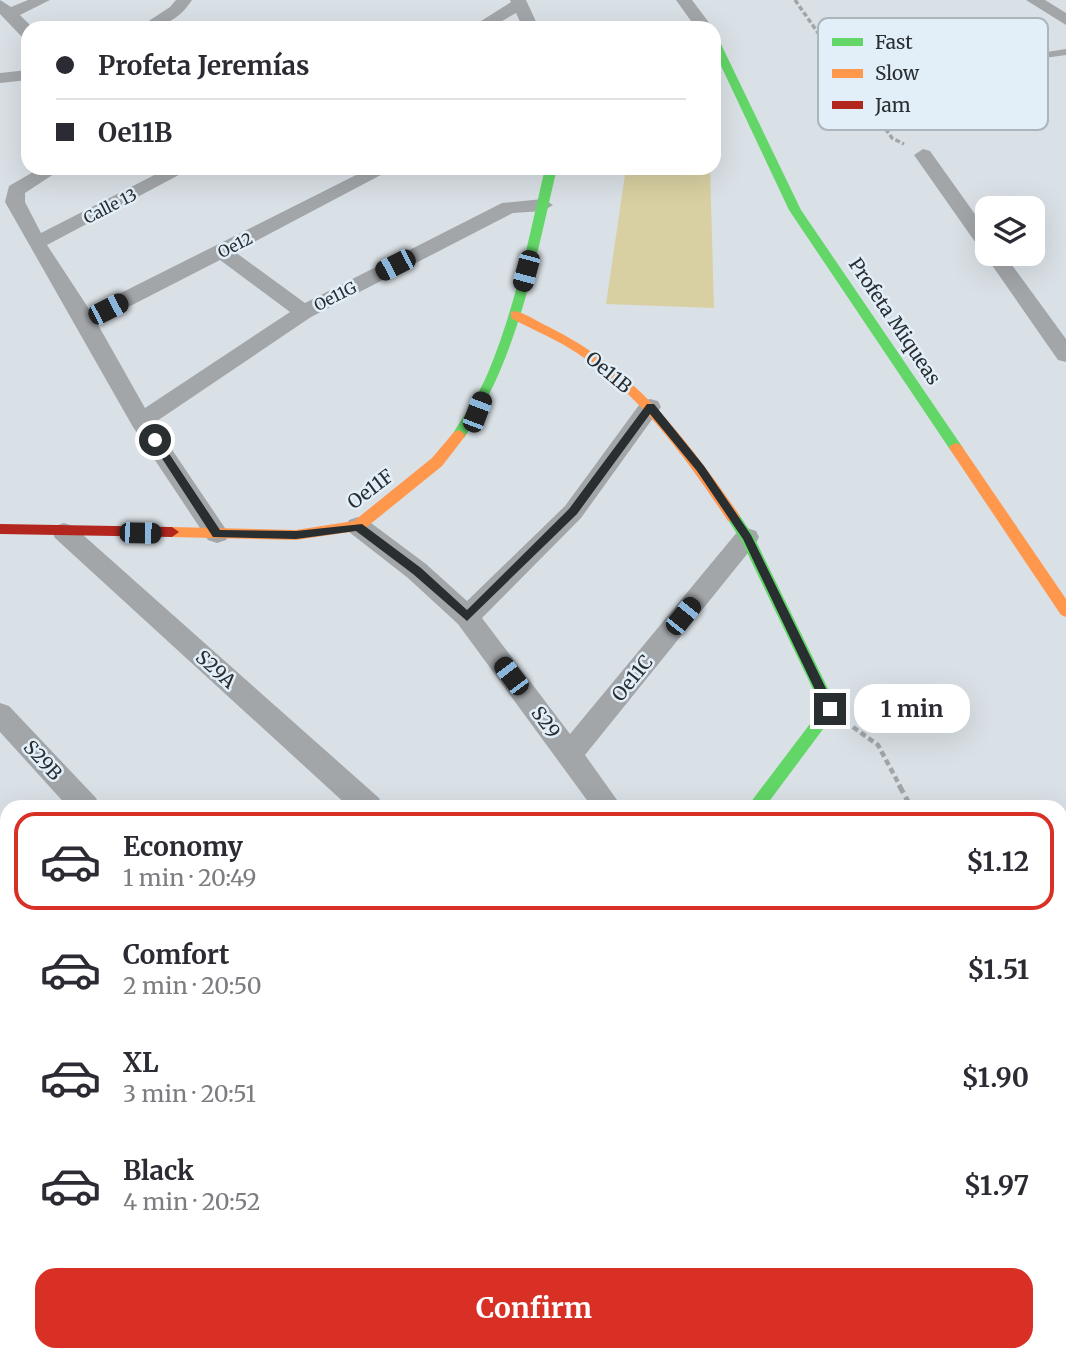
<!DOCTYPE html>
<html lang="en">
<head>
<meta charset="utf-8">
<style>
  body { margin:0; font-family:Merriweather,serif; background:#f7f7f7; color:#2b2b33; height:100vh; display:flex; flex-direction:column; font-size:26px; white-space:nowrap }
  * { box-sizing:border-box; margin:0 }
  p { font-size:23px; color:#7c7c81 }
  .icon { flex:none; width:38px; height:38px; fill:none; stroke:currentColor; stroke-width:2; stroke-linecap:round; stroke-linejoin:round }
  .map { position:relative; flex:1; overflow:hidden }
  .side { position:absolute; left:0px; top:800px; width:1068px; height:562px; display:flex; flex-direction:column; background:#fff; border-radius:21px 21px 0 0; box-shadow:0 7px 28px #0002 }
  .side>* { flex:none }
  .top-card { position:absolute; left:21px; top:21px; width:700px; height:154px; border-radius:21px; box-shadow:0 7px 28px #0002; display:grid; align-content:center; height:154px; padding:0 35px; background:#fff }
  .controls { position:absolute; left:975px; top:196px; display:grid; gap:14px }
  .controls a { display:grid; place-items:center; width:70px; height:70px; border-radius:14px; background:#fff; box-shadow:0 7px 28px #0002; font-size:35px }
  .end { position:absolute; width:32px; height:32px; margin:-16px; border:9px solid #292e31; background:#fff; box-shadow:0 0 0 4px #fff }
  .from { border-radius:50% }
  .bubble { position:absolute; height:49px; border-radius:21px; background:#fff; box-shadow:0 7px 28px #0002; font-size:23px; font-weight:700; line-height:49px; text-align:center }
  .car { position:absolute; width:21px; height:42px; margin:-21px -10px; border-radius:9px; box-shadow:0 0 5px 2px #0007; background:linear-gradient(#222 24%,#8ab4d8 0 40%,#222 0 76%,#8ab4d8 0 86%,#222 0) }
  .top-card b { display:flex; align-items:center; gap:24px; height:66px; font-size:26px }
  .top-card b+b { border-top:2px solid #e1e1e2 }
  .top-card i { width:18px; height:18px; background:#2b2b33 }
  ul { padding:12px 0 0; list-style:none }
  li { display:flex; align-items:center; gap:21px; height:98px; margin:0 14px 10px; padding:0 21px; border:4px solid transparent; border-radius:21px }
  li div { flex:1 }
  li b { display:block; font-size:26px }
  li em { font-style:normal; font-weight:700 }
  li.on { border-color:#d93025 }
  li>.icon { width:63px; height:63px; stroke-width:1.5 }
  .primary-button { display:flex; gap:14px; margin-top:auto; padding:14px 35px }
  .primary-button a { flex:1; height:80px; border-radius:21px; background:#d93025; color:#fff; font-size:28px; font-weight:700; line-height:80px; text-align:center }
  .map>svg:first-child { display:block }
  .green { fill:#d8d0a2 }
  .lines { fill:none; stroke-linecap:round; stroke-linejoin:round }
  .path-far2 { stroke:#a2a5a7; stroke-width:3.5; stroke-dasharray:5 2.5; stroke-linecap:butt }
  .path-far1 { stroke:#a2a5a7; stroke-width:4.5; stroke-dasharray:6 3.5; stroke-linecap:butt }
  .path { stroke:#a2a5a7; stroke-width:5; stroke-dasharray:9 4.5; stroke-linecap:butt }
  .lane { fill:#a3a6a9; fill-rule:evenodd }
  .street { fill:#a3a6a9; fill-rule:evenodd }
  .fast { fill:#63d668; fill-rule:evenodd }
  .slow { fill:#ff974d; fill-rule:evenodd }
  .jam { fill:#b3261e; fill-rule:evenodd }
  .route { fill:#292e31 }
  .labels { text-anchor:middle; stroke-width:5; stroke-linejoin:round; paint-order:stroke }
  .far-street-label { font-size:16px; fill:#292e31; stroke:#e3eff8 }
  .street-label { font-size:19px; fill:#292e31; stroke:#e3eff8 }
  .key { fill:#e3eff8; stroke:#abb5bc; stroke-width:2 }
  .key-label { font-size:19px; fill:#292e31 }
</style>
</head>
<body>
<div class="map">
<svg width="1066" height="1360" viewBox="0 0 1066 1360">
  <rect width="100%" height="100%" fill="#dae1e6"/>
  <path class="green" d="M626 168H710L714 308 606 304Z"/>
  <g class="lines">
    <path class="path-far2" d="M795 0 892 138 904 144"/>
    <path class="path-far1" d="M853 727 878 745 900 786"/>
    <path class="path" d="M899 785 911 807"/>
    <path class="lane" d="M1066 49V55L1001 64 1000 67 1010 101 1002 103 990 67 995 60Z"/>
    <g class="street">
      <path d="M0 0 11 7 28 0H50L20 15 33 28H28V38L22 37 0 14Z"/>
      <path d="M176 0H192C178 21 162 28 138 28L170 7Z"/>
      <path d="M510 0H526L539 28H523L516 13 490 28H470L511 2Z"/>
      <path d="M676 0H692L713 28H696Z"/>
      <path d="M1026 0H1045L1066 13V25Z"/>
      <path d="M28 70V80L0 83V73Z"/>
      <path d="M923 149 930 151 987 231V254H1004L1066 339V362L1058 360 987 258 986 251 980 249 914 155Z"/>
      <path d="M40 168H63L25 193V202L41 233 168 168H192L47 245 89 309 370 168H394L235 252 305 303 502 203 543 199 553 205 543 211 513 213 311 317 154 423 229 534 226 540 217 543 208 540 133 427 5 202 9 186ZM220 260 290 312 145 408 97 323Z"/>
      <path d="M650 399 658 401 661 407 581 518 482 618 570 734 738 531 747 528 756 531 759 537 756 543 585 755 622 807H592L458 624 408 578 349 532 346 526 349 520 358 517 367 520 426 564 467 601 565 506 642 401Z"/>
      <path d="M64 523 73 526 379 798 383 807H349L55 538 52 532 55 526Z"/>
      <path d="M0 703 9 706 96 798 100 807H68L0 732Z"/>
      <path d="M1066 845V871L1060 872V846Z"/>
      <path d="M1060 1078 1066 1080V1120L1060 1118Z"/>
      <path d="M205 1354H245L247 1360H208Z"/>
      <path d="M638 1354H679L681 1360H641Z"/>
    </g>
    <g class="fast">
      <path d="M714 37 719 40 801 210 961 445 963 448 961 451H951L789 210 714 51Z"/>
      <path d="M545 168H557C535 262 518 357 464 438H454L452 435C464 415 478 396 487 375 515 309 529 238 545 168Z"/>
      <path d="M733 512 738 513 754 537 838 709 765 807H747L822 708 741 540 726 517Z"/>
    </g>
    <g class="slow">
      <path d="M515 311C527 314 538 322 549 327 633 368 686 438 738 513L740 517 738 521H728C686 458 641 395 577 353 556 339 533 330 511 318V312Z"/>
      <path d="M459 430 466 435 442 466 363 530 296 540 172 537 165 532 172 527 296 530 354 521 432 458 454 432Z"/>
      <path d="M956 443 961 445 1066 599V617L1061 615 951 451 949 448 951 445Z"/>
    </g>
    <path class="jam" d="M0 524 172 527 179 532 172 537 0 534Z"/>
  </g>
  <path class="route" d="M647 404H654L704 466 751 535 836 709 834 713H826L743 539 697 471 650 414 577 514 467 621 413 574 356 531 296 539 213 537 150 440 158 437 220 530 296 531 362 524 421 568 467 610 569 509Z"/>
  <g class="labels">
    <g class="far-street-label">
      <text transform="translate(110 206) rotate(-27)" y="6">Calle 13</text>
      <text transform="translate(235 245) rotate(-27)" y="6">Oe12</text>
      <text transform="translate(335 296) rotate(-27)" y="6">Oe11G</text>
    </g>
    <g class="street-label">
      <text transform="translate(895 321) rotate(56)" y="7">Profeta Miqueas</text>
      <text transform="translate(609 372) rotate(40)" y="7">Oe11B</text>
      <text transform="translate(370 489) rotate(-37)" y="7">Oe11F</text>
      <text transform="translate(216 669) rotate(42)" y="7">S29A</text>
      <text transform="translate(632 678) rotate(-51)" y="7">Oe11C</text>
      <text transform="translate(546 722) rotate(53)" y="7">S29</text>
      <text transform="translate(43 760) rotate(47)" y="7">S29B</text>
    </g>
  </g>
  <rect x="818" y="18" width="230" height="112" rx="10" class="key"/>
  <rect x="832" y="38" width="31" height="8" fill="#63d668"/>
  <rect x="832" y="69" width="31" height="9" fill="#ff974d"/>
  <rect x="832" y="101" width="31" height="8" fill="#b3261e"/>
  <g class="key-label">
    <text x="875" y="49">Fast</text>
    <text x="875" y="80">Slow</text>
    <text x="875" y="112">Jam</text>
  </g>
</svg>
<div class="controls">
<a><svg class="icon" aria-label="layers" viewBox="0 0 24 24"><path d="M12 4l9 5-9 5-9-5zM3 14l9 5 9-5"/></svg></a>
</div>
<i class="end from" style="left:155px;top:440px"></i>
<i class="end" style="left:830px;top:709px"></i>
<div class="bubble" style="left:854px;top:684px;width:116px">1 min</div>
<i class="car" style="left:395px;top:265px;rotate:243deg"></i>
<i class="car" style="left:526px;top:271px;rotate:195deg"></i>
<i class="car" style="left:108px;top:309px;rotate:63deg"></i>
<i class="car" style="left:477px;top:412px;rotate:21deg"></i>
<i class="car" style="left:140px;top:533px;rotate:91deg"></i>
<i class="car" style="left:683px;top:616px;rotate:39deg"></i>
<i class="car" style="left:511px;top:676px;rotate:323deg"></i>
<div class="top-card">
<b><i class="from"></i>Profeta Jeremías</b>
<b><i></i>Oe11B</b>
</div>
<section class="side">
<ul>
<li class="on"><svg class="icon" aria-label="car" viewBox="0 0 24 24"><path d="M5 17H2v-5l4-1 3-4h7l3 4 3 1v5h-3M9 17h6M6 11h13"/><circle cx="7" cy="17" r="2"/><circle cx="17" cy="17" r="2"/></svg><div><b>Economy</b><p>1 min · 20:49</p></div><em>$1.12</em></li>
<li><svg class="icon" aria-label="car" viewBox="0 0 24 24"><path d="M5 17H2v-5l4-1 3-4h7l3 4 3 1v5h-3M9 17h6M6 11h13"/><circle cx="7" cy="17" r="2"/><circle cx="17" cy="17" r="2"/></svg><div><b>Comfort</b><p>2 min · 20:50</p></div><em>$1.51</em></li>
<li><svg class="icon" aria-label="car" viewBox="0 0 24 24"><path d="M5 17H2v-5l4-1 3-4h7l3 4 3 1v5h-3M9 17h6M6 11h13"/><circle cx="7" cy="17" r="2"/><circle cx="17" cy="17" r="2"/></svg><div><b>XL</b><p>3 min · 20:51</p></div><em>$1.90</em></li>
<li><svg class="icon" aria-label="car" viewBox="0 0 24 24"><path d="M5 17H2v-5l4-1 3-4h7l3 4 3 1v5h-3M9 17h6M6 11h13"/><circle cx="7" cy="17" r="2"/><circle cx="17" cy="17" r="2"/></svg><div><b>Black</b><p>4 min · 20:52</p></div><em>$1.97</em></li>
</ul>
<div class="primary-button"><a>Confirm</a></div>
</section>
</div>
</body>
</html>
